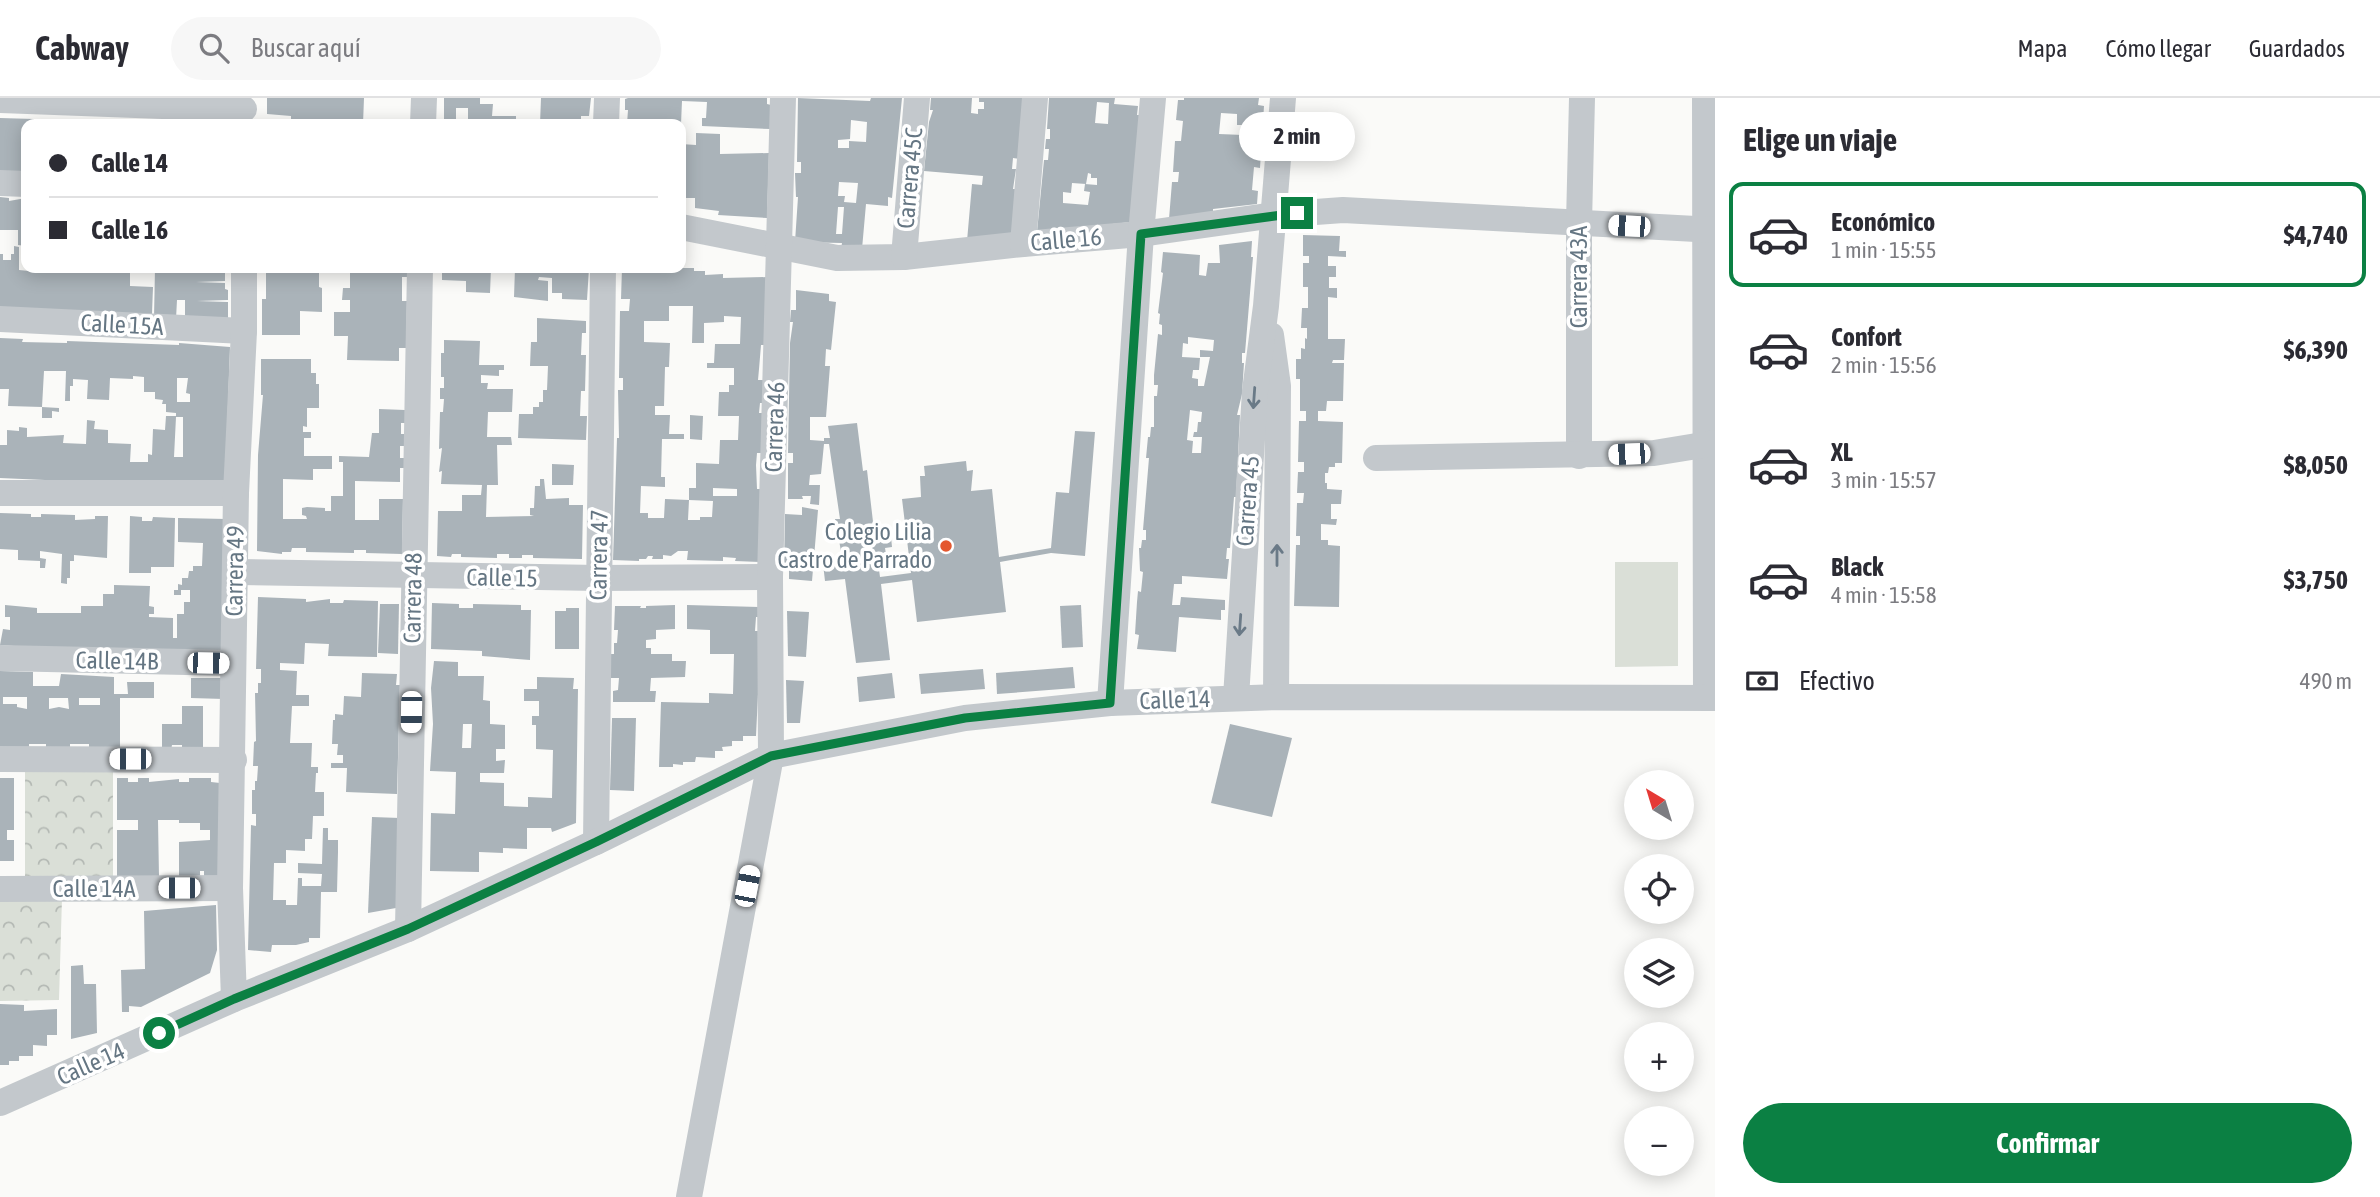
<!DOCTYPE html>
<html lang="es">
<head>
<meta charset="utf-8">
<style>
  body { margin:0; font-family:"Asap Condensed",sans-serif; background:#f7f7f7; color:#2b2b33; height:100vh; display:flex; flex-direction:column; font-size:26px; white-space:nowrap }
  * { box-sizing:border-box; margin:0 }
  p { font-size:23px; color:#7c7c81 }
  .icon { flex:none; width:38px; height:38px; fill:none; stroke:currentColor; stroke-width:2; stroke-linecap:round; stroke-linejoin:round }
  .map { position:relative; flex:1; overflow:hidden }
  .side { display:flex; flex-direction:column; background:#fff; width:665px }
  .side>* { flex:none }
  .top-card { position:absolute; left:21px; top:21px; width:665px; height:154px; border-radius:14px; box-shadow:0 4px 18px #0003; display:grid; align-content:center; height:154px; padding:0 28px; background:#fff }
  .needle { width:46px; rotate:322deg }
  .fabs { position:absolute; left:1624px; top:672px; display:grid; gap:14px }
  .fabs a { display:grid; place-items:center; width:70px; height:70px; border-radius:50%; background:#fff; box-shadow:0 4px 18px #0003; font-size:35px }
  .end { position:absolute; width:32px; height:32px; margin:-16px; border:9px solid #0b8043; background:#fff; box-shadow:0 0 0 4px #fff }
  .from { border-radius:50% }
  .bubble { position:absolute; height:49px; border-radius:24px; background:#fff; box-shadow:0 4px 18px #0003; font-size:23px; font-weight:700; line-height:49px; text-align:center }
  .car { position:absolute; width:21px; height:42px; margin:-21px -10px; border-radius:9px; box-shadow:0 0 5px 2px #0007; background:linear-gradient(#fff 24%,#345 0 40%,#fff 0 76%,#345 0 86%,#fff 0) }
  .top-card b { display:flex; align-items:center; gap:24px; height:66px; font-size:26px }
  .top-card b+b { border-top:2px solid #e1e1e2 }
  .top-card i { width:18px; height:18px; background:#2b2b33 }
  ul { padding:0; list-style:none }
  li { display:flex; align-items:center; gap:21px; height:105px; margin:0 14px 10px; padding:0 14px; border:4px solid transparent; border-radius:14px }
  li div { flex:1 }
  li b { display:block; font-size:26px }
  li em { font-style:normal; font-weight:700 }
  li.current { border-color:#0b8043 }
  li>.icon { width:63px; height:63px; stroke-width:1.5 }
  h2 { padding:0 28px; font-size:32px; line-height:84px }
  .pay { display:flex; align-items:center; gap:18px; height:77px; padding:0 28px; font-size:26px }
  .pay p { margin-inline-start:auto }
  .primary-button { display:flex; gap:14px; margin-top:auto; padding:14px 28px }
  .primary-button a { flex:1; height:80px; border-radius:42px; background:#0b8043; color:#fff; font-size:28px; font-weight:700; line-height:80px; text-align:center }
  header { display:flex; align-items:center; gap:42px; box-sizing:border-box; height:98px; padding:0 35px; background:#fff; border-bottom:2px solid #e1e1e2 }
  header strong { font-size:33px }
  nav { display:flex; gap:38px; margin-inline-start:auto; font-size:24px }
  .search { width:490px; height:63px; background:#f7f7f7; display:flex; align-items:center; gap:18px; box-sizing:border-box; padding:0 24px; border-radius:38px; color:#7c7c81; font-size:26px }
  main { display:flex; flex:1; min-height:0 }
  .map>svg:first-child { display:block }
  .grass { fill:#dadfd7 }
  .park { fill:url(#park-crowns) }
  .building { fill:#aab3b9; fill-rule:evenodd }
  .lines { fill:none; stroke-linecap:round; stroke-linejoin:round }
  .minor { stroke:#c3c8cc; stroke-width:26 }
  .oneway { stroke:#6a7a87 }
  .route { stroke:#0b8043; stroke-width:9 }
  .poi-dot { fill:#e4572e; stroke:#fff; stroke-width:2.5 }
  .labels { text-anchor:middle; stroke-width:7; stroke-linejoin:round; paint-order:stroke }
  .street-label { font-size:24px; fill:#657683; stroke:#fff }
  .poi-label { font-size:24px; fill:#657683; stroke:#fff; text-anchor:end }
</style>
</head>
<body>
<header>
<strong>Cabway</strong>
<div class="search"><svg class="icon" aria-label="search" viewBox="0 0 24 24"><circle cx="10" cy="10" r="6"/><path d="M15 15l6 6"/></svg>Buscar aquí</div>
<nav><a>Mapa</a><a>Cómo llegar</a><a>Guardados</a></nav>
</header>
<main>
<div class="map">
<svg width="1715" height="1099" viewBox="0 0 1715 1099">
  <defs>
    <pattern id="park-crowns" width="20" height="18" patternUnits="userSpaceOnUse" patternTransform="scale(1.75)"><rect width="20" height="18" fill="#dadfd7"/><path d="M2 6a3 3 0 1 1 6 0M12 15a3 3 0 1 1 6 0" fill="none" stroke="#b4b9b4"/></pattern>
  </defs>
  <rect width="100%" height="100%" fill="#fafaf8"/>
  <path class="grass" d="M1615 464H1678V568L1615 569Z"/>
  <g class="park">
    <rect x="25" y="672" width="88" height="111"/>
    <path d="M0 800H62L59 902 0 903Z"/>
  </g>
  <g class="building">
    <path d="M267 0H364L363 26H315V23L291 22V18L267 16Z"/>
    <path d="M444 0H480V6H493L492 18H516V26H468V10H456V26H444Z"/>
    <path d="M541 0H591L589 18H581V26H540Z"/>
    <path d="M628 0H767V6L771 7 770 31 702 28V20H706L707 4 682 3 681 26H627L628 12H625V1Z"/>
    <path d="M798 0 870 3 871 0H902L892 100 888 99V108L866 106 862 151H841L842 145 795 144 798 99H796L795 75H801V64H797ZM851 22 867 24 866 44 849 43V50H838V42L850 41ZM839 84 858 85 856 105 844 104 845 98H838ZM838 109H844L842 136H836Z"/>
    <path d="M931 0H972L971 15 978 16V11H984V4H979V0H1023L1020 61 1013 60 1012 71H1016L1013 91H1015L1016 138 967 143 972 86 982 87 983 78 924 73 929 24 933 12H930Z"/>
    <path d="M1049 0H1115L1114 6 1138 8 1137 17H1140L1131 124 1037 134 1044 62H1048L1049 51H1045L1046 41H1050V31H1047ZM1097 4 1109 5 1108 26 1095 25ZM1088 75 1091 76V80H1097V87L1085 86 1084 93 1090 94 1088 107 1063 105V94L1071 95 1072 85 1086 86Z"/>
    <path d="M1184 0H1259L1258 7 1264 8 1260 70 1254 69 1252 92 1258 93 1257 106 1213 111V116L1169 121 1172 84H1178L1179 74H1173L1175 43H1181L1183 23 1176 22 1178 2H1184ZM1221 15 1237 16V27H1243V37L1219 36Z"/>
    <path d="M0 20 34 21V26H26V60H22V79L0 80Z"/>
    <path d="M67 22 112 24V26H67Z"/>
    <path d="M696 35 720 36V56L769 55 767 120 718 117 719 113 695 110V100H681V46L696 47Z"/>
    <path d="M0 99 9 100V103L26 100V148L18 147V132H0Z"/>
    <path d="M1303 137 1340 138 1339 153H1346V159L1328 158V168H1336V179H1329V190H1337V200L1328 199V241H1345L1344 262H1333L1332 265H1344L1343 303H1327L1326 313H1318V323L1343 324 1342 365H1335V369H1329L1328 375H1325V385H1327V391L1342 392 1341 406H1331V421H1337L1336 427 1321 426V442H1328V447L1340 448 1339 509 1294 508 1296 447H1300V438H1296L1297 405H1303L1304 395H1297L1298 374H1304V364H1298L1299 323H1306V313H1300V281H1296V261H1301V250L1305 251V240L1307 241V230H1301L1302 210H1308V189H1303V165H1309V158H1303Z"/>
    <path d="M1252 143 1251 159H1253L1245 255H1242V265H1244L1242 296 1237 317H1240L1236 399H1234L1230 450H1227L1226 461H1229L1227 481 1182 478V486H1174L1172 507H1180L1181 499 1225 502V512H1221V522L1179 519 1176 554 1137 551 1139 537 1135 536 1137 504 1138 493 1141 494 1143 474 1140 473 1139 450H1141L1142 442H1146V432H1143L1149 360H1146L1148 339H1150L1151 329H1154V298H1157L1158 287H1154V277L1158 236 1162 237V227L1159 226 1160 216 1158 215 1163 175 1161 174 1163 154 1200 157 1199 177 1206 178 1208 165H1220L1219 147ZM1188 239 1214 242 1213 253 1200 252V259H1210L1204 288H1198V281L1192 280 1193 272H1199L1200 260 1182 259 1183 245 1188 246ZM1190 312 1202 314 1201 324H1198L1197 334H1194L1193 339H1202L1201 355H1192L1193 343 1187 342Z"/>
    <path d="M14 148 19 149V172L29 173V170H85V173L108 174V170H130V188L153 189 152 216H0V156H3V162H11V156H14Z"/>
    <path d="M155 170H228L229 174H225V183L196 184 225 185V191L228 192V202L197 203 228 204V221H185V202H177L176 221 154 220Z"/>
    <path d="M263 170H319V189L322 190V214L300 213V237H262V201H266V175H263Z"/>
    <path d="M344 170H408L407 179H402V203H407L406 250H399V263L347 262 348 238H334V214H350V202H342L343 190H350V174H344Z"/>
    <path d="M442 170H491L490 195 466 194V183L442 182Z"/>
    <path d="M515 170H589L587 202 562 201V195H552V180L539 179 538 182 548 183V203L514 199Z"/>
    <path d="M622 170H694V173H705V177L723 176V180L768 179 766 247H761L759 271 758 282H764L763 305H760L759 315H763L762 355H757L756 367 757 391H761L760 464 735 463 736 460 723 459V463L687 462 688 453H678L671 458 663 457V461H652L653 458H648L646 461H639V463L613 462 617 340H619L618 292H623V280H619L620 213H629L630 201H621ZM669 208H693L692 245H704V225L724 224V218L741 219 740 246H715L714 265H707V270H734V287H729V294H719L718 318H739L738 342H720L719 366 696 365V390H689V402L713 403 712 419H700V422H688L689 402 665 401 664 420H648V415H640L641 388 665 389V379H661L662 341H684V336H669L670 317H655V308H664L665 269H669L670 245 644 244V223H669ZM713 390 737 391V398H713Z"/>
    <path d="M796 192 829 196V203L836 204 831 252 826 251 825 268H830L826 319H810V342L824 343V340H830L828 328 857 325 863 373 867 372 875 441 891 439 892 449 885 450 886 456 877 457 880 479 911 475 902 401 921 399 920 378H925L924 368 966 363 967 373 973 372 971 393 992 391 999 459 1051 450 1056 394 1069 395 1075 333 1095 334 1085 458 1051 455 1000 464 1006 514 917 524 912 482 881 486 890 562 856 565 845 481 825 483 823 466 843 464 835 421H840L829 346H824L821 376 810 377 809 387H820L819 407 810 406 811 398H802L803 401H788V365H793V355H788L790 245 793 224H790L791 212H796Z"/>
    <path d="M537 220 586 223V235H582L581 257H586L585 293H581L580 318H587L586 342 518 340 519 316H533V309H539V304H543V292H547L548 268H530L531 244H537Z"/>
    <path d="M0 240 23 241 22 244 67 245V243L179 247V245L230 249 225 390 0 380V347H7V332L19 333V329L27 330V339L64 337 63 345 86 346 87 322 95 323 94 331 108 332V345L131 346 130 364H148V356L152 357 153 331 165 332 166 318H176V315L166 314V306H162L163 302 155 301V294H144V279L133 278V281L110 280 109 302 87 301 88 282 73 281V288H70V303H65L66 273H44L42 309 8 308 9 291H0ZM177 280H188L186 295 190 296V304H177ZM176 319H183V359H174Z"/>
    <path d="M444 242 480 243 479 267H504V272H499V278L481 277V285H488L487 291H513L512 314H488L487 339H511L512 347H497L498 387H487L486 419 534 418 530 417V410H534L535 388H540V381H544L546 401 569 400V407H583L582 461 533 460V457H522V460H509V456H497V460L461 459V456H452L451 459 437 458 438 413H462V397H481L482 387 441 386 442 373 439 374 442 350 439 351 440 314H443L444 301H440V290H444V279H441V255H444Z"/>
    <path d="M261 261H311V275H316V286H319V310H307V329L303 328V334H311V340H304V358H332V371H313V382L283 381V421H307L306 418 302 417V410L307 409 325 410V413H331V398H343V364H339V358L369 359 372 335H379V311L405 312V325H401V336H404V348H400V360H404V370H400V384L355 383V422H379V401H403L402 456 366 455V452H354V455L306 454V450H292L291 454H282V456L257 453 258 357 263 297H261Z"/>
    <path d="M42 309 59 310V314L52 313V320H42Z"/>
    <path d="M690 317 703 318 702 342 690 341Z"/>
    <path d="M552 366 574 367 573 387H552Z"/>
    <path d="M802 409 818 412 812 483 789 481V471H784L785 416 802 417Z"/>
    <path d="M0 415 31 416V419H41V416L75 417V422L95 421V418H108L107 460 74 457V463H70V480H67V486L61 485 62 456 40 453V460L46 461 45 470H40V463L18 462V452L0 451Z"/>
    <path d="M130 418 142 419V423H152L153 419 175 420 174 469H151V475H129Z"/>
    <path d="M178 420 227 421 223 563 0 547 3 531 10 532V519H5V507L37 510V515H81V508H103V496H114V487L150 488 149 508 154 509V516H149V519L173 520V540H177V516H184V504H190V492H181V497H174V492H178V486L182 487V480H188L189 473H193V468H202L203 445 178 444Z"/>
    <path d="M258 499 306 501V504L330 501V505H343L344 502 378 503 377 559 328 558 329 546 305 545 304 566 280 565V572L297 573 296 597H309V608H292L290 645H312L311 669H318V675H316L315 694H324V718H313L312 741H305V753L286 752V765H274L273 802H286V807H297L298 780H302V788H321L322 776 298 775V765L322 766 323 730H328V742H338V754L337 794H321L320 840H309V844L296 847H272L271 854 248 852 251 727 256 728V716H252V692H255V683H257L258 668H253L254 644 256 643 255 595H258V585H261V571H256Z"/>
    <path d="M432 505 459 506V510H473V506L521 507V512H531L530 562 482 558V553L431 551Z"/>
    <path d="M380 506H399L398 556 378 555Z"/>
    <path d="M675 507V531L656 532V541L646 542V550H651V556H672V563H686L685 579 651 580 650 593H656L655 604H613V593L618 592 619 580H611V556H614V545H617L618 532H614L615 508H641L640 510H646V508Z"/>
    <path d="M687 507 759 509V519H756L755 533H761L756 638H743V643H732V648L722 649 723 653H715V660L696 659 695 664H683V667L673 666V669H659L661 604 709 605V595L733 596 734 556H710V532L687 531Z"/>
    <path d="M1081 507 1083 549 1062 550 1060 508Z"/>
    <path d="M566 510H579V551H555V513H566Z"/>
    <path d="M787 513 809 514 806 559 788 558Z"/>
    <path d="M434 563 458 564V578H484L483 602 490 603V626L505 627V651H496V663L505 662 504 675H480V684L504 685V708L528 709V699L552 700 553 652 536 651V627H532V618H539V603H524V591H537V579L574 580 573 591H578L576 725 552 734 551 730H527V751L503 750V755L479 754V774L430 773 431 715 455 716 456 674 430 673 433 626 431 590ZM463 626H472L471 650H462Z"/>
    <path d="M1073 569 1075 590 997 596 996 575Z"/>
    <path d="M983 571 985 591 921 596 919 576Z"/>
    <path d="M0 573 33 574V588H59L61 576 114 579V596H128L127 584H154V600H120V652L89 651V646H70V651H46V646H29V651H0ZM3 599H27V611L17 609V606H3ZM49 600H68L69 611 59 609 49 611ZM79 600H100V607H79Z"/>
    <path d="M362 575 397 576 396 587H400L397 696 346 694 347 670H331V665H343V657H337L338 646H332L333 622H335V616L343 617 344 598 361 599Z"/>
    <path d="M892 575 895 600 859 604 857 579Z"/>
    <path d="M191 580H224V601L191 600Z"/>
    <path d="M786 582 804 583 800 625H787Z"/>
    <path d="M182 608H203V652H182V647H172L171 652H162V626H182Z"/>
    <path d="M612 620H636L634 693 610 692Z"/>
    <path d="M1230 626 1292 640 1272 719 1211 705Z"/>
    <path d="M0 680H14V732H7V742H14V763H0Z"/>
    <path d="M117 680H128V684H138V680H149V684L179 681V684H189V680H211V684L220 685V784L204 783V773H200V786H179V744L210 742V732H200V725H179V722H158L159 779 117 784V732H138V722H117Z"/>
    <path d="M372 719 400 720 396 810 368 815Z"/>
    <path d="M216 807 217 852 210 875 141 909 129 908V914H122L121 872 145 871 144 813Z"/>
    <path d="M83 867 84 886H96L97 935 71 941V868Z"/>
    <path d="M0 906 24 907V913L57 911V937H47V948L33 947V958H19V963H9V967H0Z"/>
  </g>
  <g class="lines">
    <g class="minor">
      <path d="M1705 0 1706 600"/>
      <path d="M0 2 244 11"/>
      <path d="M423 26 424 0"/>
      <path d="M606 26 607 0"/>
      <path d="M0 85 26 86"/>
      <path d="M681 129 837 160 904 159 1023 146 1141 136 1274 117 1343 112 1715 132"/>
      <path d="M1023 146 1035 0"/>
      <path d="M904 159 917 0"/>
      <path d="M0 221 244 233"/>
      <path d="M1271 237 1278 288 1276 599"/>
      <path d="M1579 358V125L1582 0"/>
      <path d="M1376 360 1654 355 1715 345"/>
      <path d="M0 395H236"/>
      <path d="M235 474 599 480 770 479"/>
      <path d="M0 560 233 565"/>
      <path d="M1236 600 1255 293 1266 208 1283 0"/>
      <path d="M1110 605 1141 136 1153 0"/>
      <path d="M0 661 234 662"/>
      <path d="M596 744 603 170"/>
      <path d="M0 791 230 790"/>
      <path d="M408 831 420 170"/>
      <path d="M234 901 230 790 236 395 244 233V170"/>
      <path d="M0 1005 234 901 408 831 596 744 771 658 965 620 1110 605 1276 599 1715 600"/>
      <path d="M689 1099 771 658 770 479 783 0"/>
    </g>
  </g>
  <defs><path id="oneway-shaft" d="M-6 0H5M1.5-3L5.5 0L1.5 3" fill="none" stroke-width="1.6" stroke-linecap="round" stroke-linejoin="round" transform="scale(1.75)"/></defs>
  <g class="oneway">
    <use href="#oneway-shaft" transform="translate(1254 300) rotate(94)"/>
    <use href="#oneway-shaft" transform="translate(1277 457) rotate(-90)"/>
    <use href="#oneway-shaft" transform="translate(1240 527) rotate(94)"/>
  </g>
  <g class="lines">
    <path class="route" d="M159 935 234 901 408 831 596 744 771 658 965 620 1110 605 1141 136 1297 115"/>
  </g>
  <circle class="poi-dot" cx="946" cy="448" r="7"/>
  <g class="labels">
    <g class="street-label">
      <text transform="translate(910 80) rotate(-85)" y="8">Carrera 45C</text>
      <text transform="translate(1066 142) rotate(-5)" y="8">Calle 16</text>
      <text transform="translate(1579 179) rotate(-90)" y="8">Carrera 43A</text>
      <text transform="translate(122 227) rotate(3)" y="8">Calle 15A</text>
      <text transform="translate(775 329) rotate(-88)" y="8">Carrera 46</text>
      <text transform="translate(1248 403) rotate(-86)" y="8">Carrera 45</text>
      <text transform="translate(599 457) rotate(-89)" y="8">Carrera 47</text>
      <text transform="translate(235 473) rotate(-89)" y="8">Carrera 49</text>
      <text transform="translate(502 480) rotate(1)" y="8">Calle 15</text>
      <text transform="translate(413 500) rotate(-89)" y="8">Carrera 48</text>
      <text transform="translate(117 563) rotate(1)" y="8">Calle 14B</text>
      <text transform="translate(1175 602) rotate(-2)" y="8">Calle 14</text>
      <text x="94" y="799">Calle 14A</text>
      <text transform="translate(91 966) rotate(-24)" y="8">Calle 14</text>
    </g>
    <g class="poi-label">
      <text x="932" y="442">Colegio Lilia<tspan x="932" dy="28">Castro de Parrado</tspan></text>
    </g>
  </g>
</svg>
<div class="fabs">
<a><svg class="needle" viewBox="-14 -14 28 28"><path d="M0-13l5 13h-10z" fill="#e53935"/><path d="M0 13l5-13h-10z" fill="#7c7c81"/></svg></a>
<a><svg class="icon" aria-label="locate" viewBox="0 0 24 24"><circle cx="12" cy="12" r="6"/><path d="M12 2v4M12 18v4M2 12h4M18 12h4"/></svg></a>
<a><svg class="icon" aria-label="layers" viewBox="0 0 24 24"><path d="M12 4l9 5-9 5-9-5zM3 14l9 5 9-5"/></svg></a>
<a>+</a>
<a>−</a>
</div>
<i class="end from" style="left:159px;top:935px"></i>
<i class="end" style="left:1297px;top:115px"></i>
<div class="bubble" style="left:1239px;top:14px;width:116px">2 min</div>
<i class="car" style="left:1629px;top:128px;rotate:273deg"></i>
<i class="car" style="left:1629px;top:356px;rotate:268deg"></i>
<i class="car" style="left:208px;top:565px;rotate:91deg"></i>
<i class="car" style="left:411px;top:614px;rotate:181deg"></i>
<i class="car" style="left:130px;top:661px;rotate:270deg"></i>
<i class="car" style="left:747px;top:788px;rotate:11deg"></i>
<i class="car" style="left:179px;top:790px;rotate:270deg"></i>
<div class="top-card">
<b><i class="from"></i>Calle 14</b>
<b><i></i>Calle 16</b>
</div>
</div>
<section class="side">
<h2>Elige un viaje</h2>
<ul>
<li class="current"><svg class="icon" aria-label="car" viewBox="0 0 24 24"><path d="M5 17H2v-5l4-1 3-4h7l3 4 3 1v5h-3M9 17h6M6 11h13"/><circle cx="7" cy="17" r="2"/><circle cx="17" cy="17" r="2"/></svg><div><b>Económico</b><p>1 min · 15:55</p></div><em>$4,740</em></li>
<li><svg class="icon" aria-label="car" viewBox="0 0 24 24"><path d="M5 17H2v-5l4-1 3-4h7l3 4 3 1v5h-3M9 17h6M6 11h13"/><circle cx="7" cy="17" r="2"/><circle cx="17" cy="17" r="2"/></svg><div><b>Confort</b><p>2 min · 15:56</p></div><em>$6,390</em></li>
<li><svg class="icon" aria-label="car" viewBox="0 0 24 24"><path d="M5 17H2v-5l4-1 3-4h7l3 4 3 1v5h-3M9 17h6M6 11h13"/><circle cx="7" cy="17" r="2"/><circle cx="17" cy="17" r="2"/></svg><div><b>XL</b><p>3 min · 15:57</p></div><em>$8,050</em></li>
<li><svg class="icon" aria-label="car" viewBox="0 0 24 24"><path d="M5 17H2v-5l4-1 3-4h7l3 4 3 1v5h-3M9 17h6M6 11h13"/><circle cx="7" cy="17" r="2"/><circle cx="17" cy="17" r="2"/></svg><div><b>Black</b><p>4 min · 15:58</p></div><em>$3,750</em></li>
</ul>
<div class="pay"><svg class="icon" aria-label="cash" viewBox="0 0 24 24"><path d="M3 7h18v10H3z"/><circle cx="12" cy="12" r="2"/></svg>Efectivo<p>490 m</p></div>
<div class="primary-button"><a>Confirmar</a></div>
</section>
</main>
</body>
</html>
